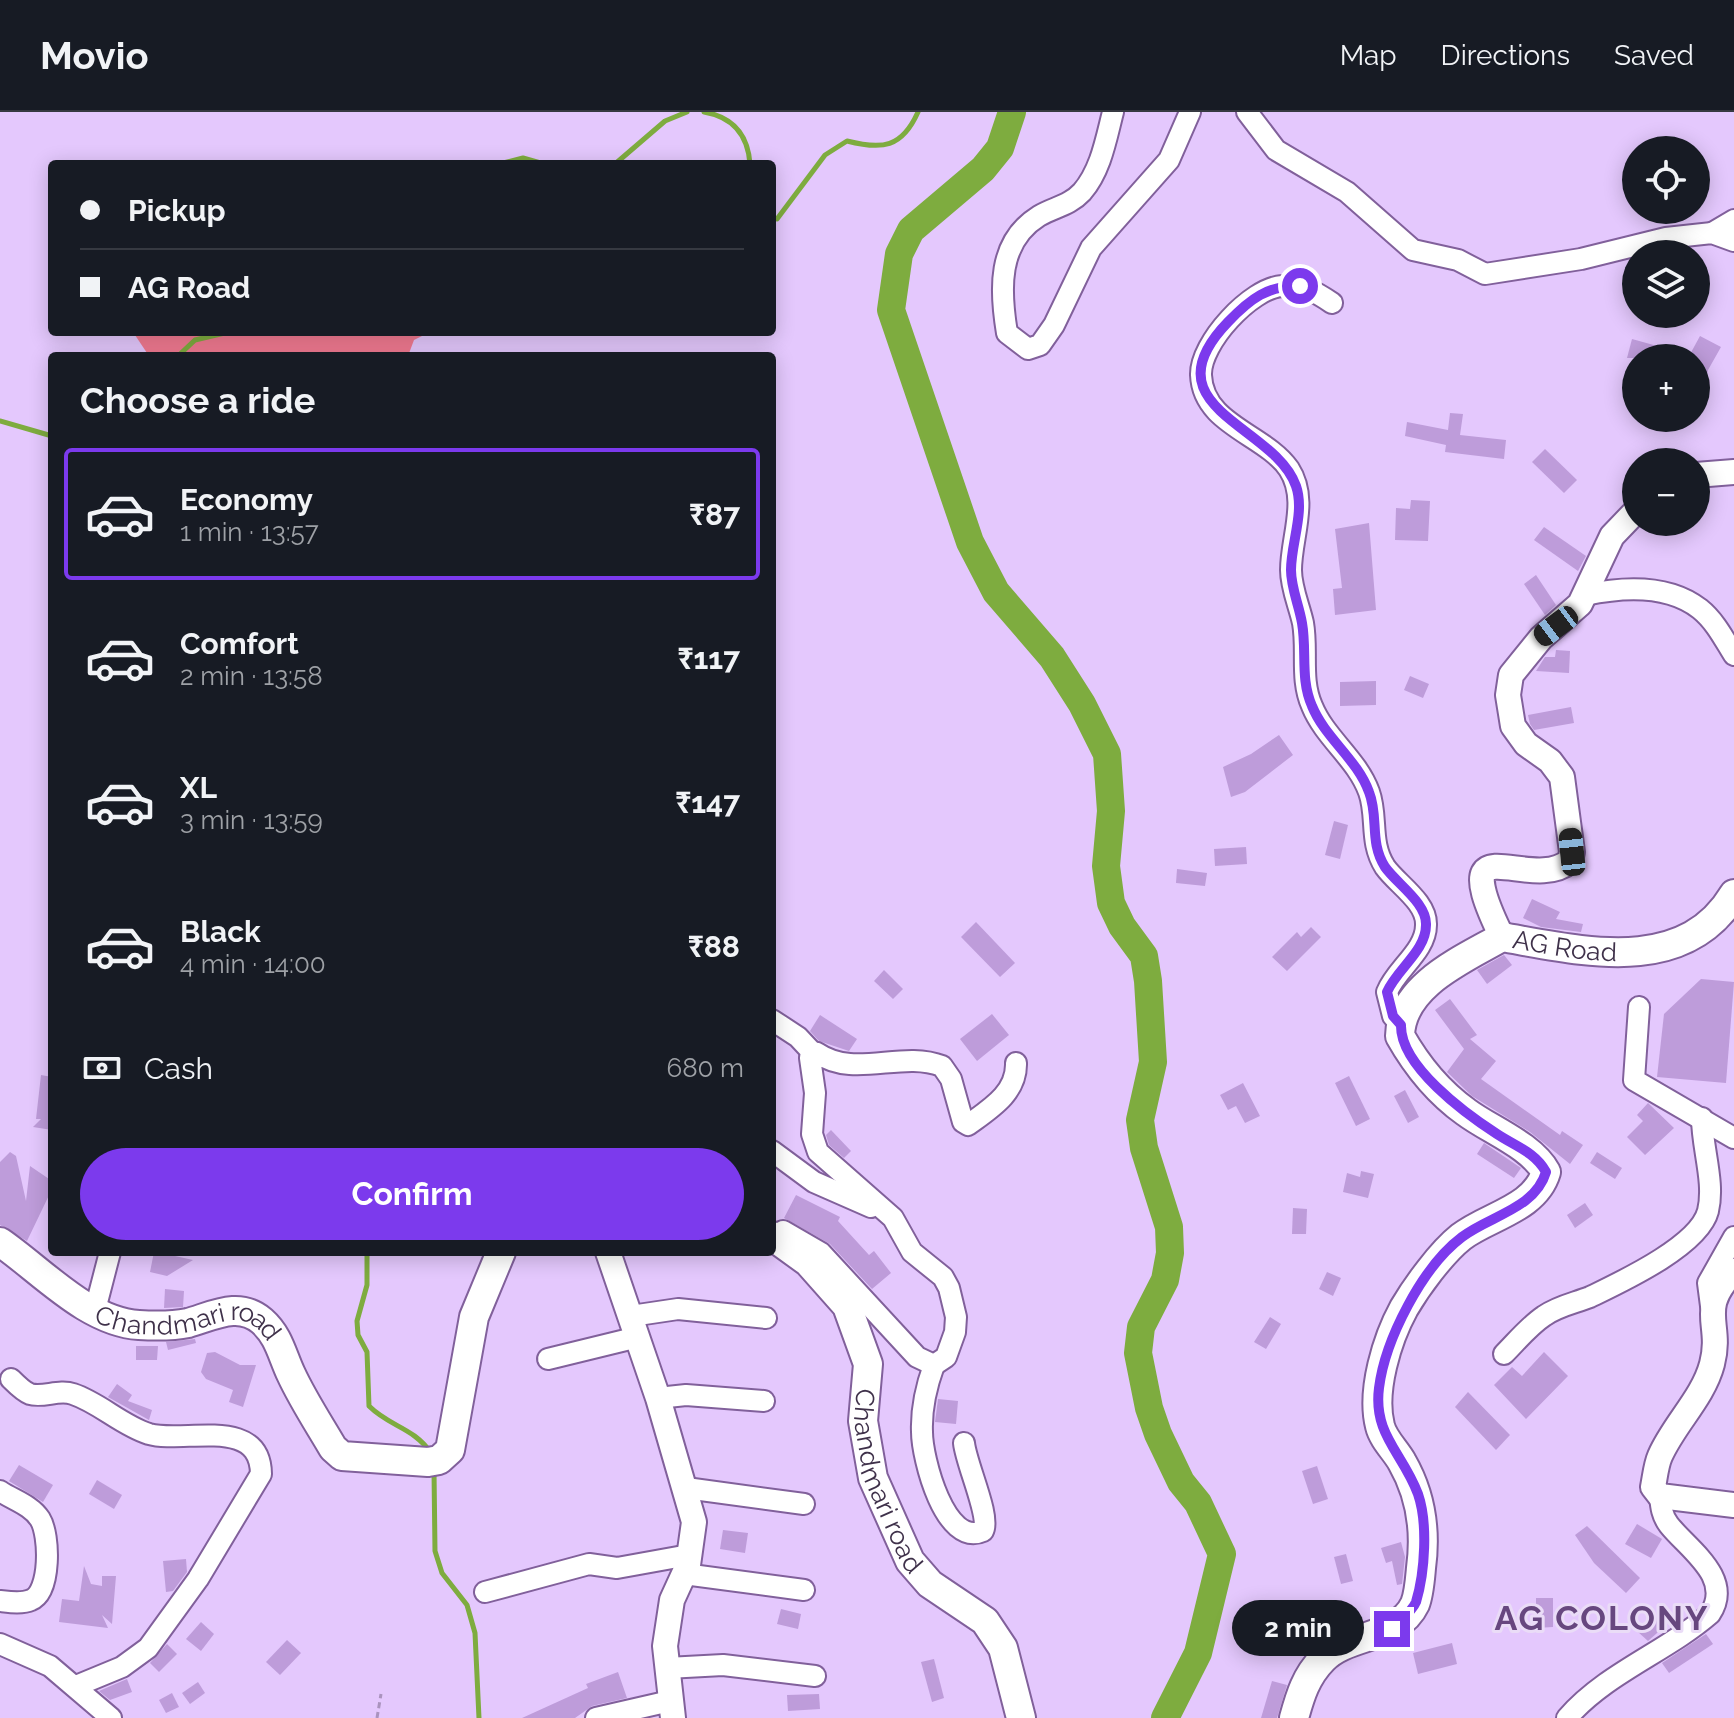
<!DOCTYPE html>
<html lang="en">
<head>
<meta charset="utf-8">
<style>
  body { margin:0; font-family:Raleway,sans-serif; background:#20242c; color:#f1f3f6; height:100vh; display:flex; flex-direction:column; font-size:30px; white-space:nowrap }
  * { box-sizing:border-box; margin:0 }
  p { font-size:26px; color:#9ea1a6 }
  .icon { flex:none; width:44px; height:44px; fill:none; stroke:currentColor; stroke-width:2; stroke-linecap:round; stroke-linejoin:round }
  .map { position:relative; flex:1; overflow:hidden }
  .details { position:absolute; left:48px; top:240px; width:728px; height:904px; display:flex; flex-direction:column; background:#171b24; border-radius:8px; box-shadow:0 4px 20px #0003 }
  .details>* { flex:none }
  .guide { position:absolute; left:48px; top:48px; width:728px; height:176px; border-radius:8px; box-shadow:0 4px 20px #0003; display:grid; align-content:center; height:176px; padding:0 32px; background:#171b24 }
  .controls { position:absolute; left:1622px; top:24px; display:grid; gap:16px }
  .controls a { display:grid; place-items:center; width:88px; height:88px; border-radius:50%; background:#171b24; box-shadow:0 4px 20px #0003; font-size:40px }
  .end { position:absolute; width:36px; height:36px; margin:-18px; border:10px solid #7c3aed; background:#fff; box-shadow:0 0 0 4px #fff }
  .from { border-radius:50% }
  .bubble { position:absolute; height:56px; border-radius:28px; background:#171b24; box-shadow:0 4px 20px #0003; font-size:26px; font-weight:700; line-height:56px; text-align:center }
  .car { position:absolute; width:24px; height:48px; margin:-24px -12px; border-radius:10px; box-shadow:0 0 6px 2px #0007; background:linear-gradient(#222 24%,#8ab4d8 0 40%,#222 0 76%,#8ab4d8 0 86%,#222 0) }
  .guide b { display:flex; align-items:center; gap:28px; height:76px; font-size:30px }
  .guide b+b { border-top:2px solid #363941 }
  .guide i { width:20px; height:20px; background:#f1f3f6 }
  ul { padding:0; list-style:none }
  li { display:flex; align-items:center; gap:24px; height:132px; margin:0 16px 12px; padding:0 16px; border:4px solid transparent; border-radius:8px }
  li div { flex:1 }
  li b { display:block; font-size:30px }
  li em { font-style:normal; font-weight:700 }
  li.current { border-color:#7c3aed }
  li>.icon { width:72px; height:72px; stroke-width:1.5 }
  h2 { padding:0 32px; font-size:36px; line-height:96px }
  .pay { display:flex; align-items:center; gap:20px; height:88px; padding:0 32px; font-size:30px }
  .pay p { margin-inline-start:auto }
  .cta { display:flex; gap:16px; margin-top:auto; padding:16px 32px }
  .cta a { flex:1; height:92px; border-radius:48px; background:#7c3aed; color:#fff; font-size:32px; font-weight:700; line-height:92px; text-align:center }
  header { display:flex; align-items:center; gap:48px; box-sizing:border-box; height:112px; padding:0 40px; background:#171b24; border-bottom:2px solid #363941 }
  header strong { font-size:38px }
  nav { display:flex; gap:44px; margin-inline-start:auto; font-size:28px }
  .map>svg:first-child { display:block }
  .forest { fill:#f17a91 }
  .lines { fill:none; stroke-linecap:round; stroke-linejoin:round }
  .stream { stroke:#7eac3f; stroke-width:5 }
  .river { stroke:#7eac3f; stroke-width:28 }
  .building { fill:#be9cda }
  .minor-casing { stroke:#81609b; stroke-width:24 }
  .tertiary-casing { stroke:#81609b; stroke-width:28 }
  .secondary-casing { stroke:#81609b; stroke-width:32 }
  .path { stroke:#aa93be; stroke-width:3; stroke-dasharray:6 4; stroke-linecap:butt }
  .minor { stroke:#fff; stroke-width:20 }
  .tertiary { stroke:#fff; stroke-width:24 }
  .secondary { stroke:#fff; stroke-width:28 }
  .route { stroke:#7c3aed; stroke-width:10 }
  .labels { text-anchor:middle; stroke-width:6; stroke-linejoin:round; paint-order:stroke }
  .street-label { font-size:26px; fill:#3f314a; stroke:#eadcf7 }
  .district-label { font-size:34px; font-weight:bold; letter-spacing:2px; fill:#67477f; stroke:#eadcf7 }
</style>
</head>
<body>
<header>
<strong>Movio</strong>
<nav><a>Map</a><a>Directions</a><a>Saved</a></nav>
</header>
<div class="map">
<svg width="1734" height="1606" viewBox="0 0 1734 1606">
  <rect width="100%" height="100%" fill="#e4c8fd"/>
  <path class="forest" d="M133 220H430L414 228 408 244H149Z"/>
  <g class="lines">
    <g class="stream">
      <path d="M704 0C733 5 748 23 750 52"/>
      <path d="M499 52 523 46 544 52"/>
      <path d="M615 52 665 9 687 0"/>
      <path d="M772 105 777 107 825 43 847 29C882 38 902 36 918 0"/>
      <path d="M178 244 195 228 229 220"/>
      <path d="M0 309 52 324"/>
      <path d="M367 1140V1173L357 1209 358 1223 367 1240 369 1294C390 1315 413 1315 431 1341"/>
      <path d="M434 1359 435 1439 442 1461 467 1493 475 1521 479 1606"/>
    </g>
    <path class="river" d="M1012 0 1000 36 983 57 911 118 899 142 891 198 970 430 996 480 1052 545 1082 592 1107 642 1111 699 1106 754 1111 791 1122 814 1144 844 1148 869 1153 950 1140 1008 1144 1036 1169 1115 1170 1141 1165 1168 1141 1215 1138 1241 1149 1296 1158 1322 1181 1370 1198 1391 1222 1442 1198 1541 1165 1606"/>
  </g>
  <g class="building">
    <path d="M1700 224 1721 235 1708 258 1700 288 1696 287V246H1688Z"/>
    <path d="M1632 227 1686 242 1685 246H1627Z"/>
    <path d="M1450 301 1463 302 1460 323 1506 328 1504 347 1445 340 1446 333 1405 324 1407 310 1448 318Z"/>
    <path d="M1545 337 1577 368 1564 381 1532 350Z"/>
    <path d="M1411 388 1430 389 1428 429 1395 428 1396 396 1410 397Z"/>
    <path d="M1369 411 1376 498 1335 503 1333 477 1342 476 1335 417Z"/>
    <path d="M1544 415 1586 444 1578 459 1534 428Z"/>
    <path d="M1536 463 1556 493 1545 503 1524 472Z"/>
    <path d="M1556 538 1570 539 1569 561 1536 559 1545 545H1555Z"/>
    <path d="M1410 564 1429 572 1423 586 1404 578Z"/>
    <path d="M1376 569V593L1340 594V570Z"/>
    <path d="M1571 595 1574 611 1534 618 1530 612 1528 603Z"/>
    <path d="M1279 623 1293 643 1245 680 1231 685 1223 655 1251 642Z"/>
    <path d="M1334 709 1348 713 1340 747 1325 743Z"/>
    <path d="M1246 735 1247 752 1215 754 1214 737Z"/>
    <path d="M1177 757 1207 761 1205 774 1176 771Z"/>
    <path d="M1532 787 1560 800 1556 807 1583 812 1581 820 1541 815 1523 806Z"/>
    <path d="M976 810 1015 851 1000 865 961 825Z"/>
    <path d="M1311 815 1321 825 1287 859 1272 845 1297 820 1301 825Z"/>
    <path d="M1504 843 1512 853 1487 872 1477 858Z"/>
    <path d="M884 858 903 877 893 887 874 869Z"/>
    <path d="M1701 867 1734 870 1726 971 1657 965 1664 902Z"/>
    <path d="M1450 887 1477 923 1470 927 1496 949 1481 967 1560 1023 1562 1019 1583 1033 1570 1052 1530 1020 1472 984 1447 960 1464 937 1435 898Z"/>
    <path d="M992 902 1009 923 977 949 960 927Z"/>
    <path d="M820 903 857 927 849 939 819 929 810 919Z"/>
    <path d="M41 963 52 965V1018L33 1015 41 1007H36Z"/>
    <path d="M1349 964 1370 1007 1356 1014 1335 971Z"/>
    <path d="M1243 971 1260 1004 1245 1011 1236 994 1228 998 1220 983Z"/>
    <path d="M1405 978 1419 1005 1408 1011 1394 984Z"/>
    <path d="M1648 991 1674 1016 1645 1043 1627 1025 1643 1009 1637 1003Z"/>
    <path d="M831 1018 851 1039 844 1046 829 1033 826 1023Z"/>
    <path d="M1484 1031 1521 1056 1514 1066 1477 1042Z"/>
    <path d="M10 1040 16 1044 26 1089 30 1054 52 1069V1077L27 1129 0 1113V1050Z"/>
    <path d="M1597 1040 1622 1056 1615 1067 1590 1051Z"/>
    <path d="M1361 1059 1374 1062 1368 1086 1343 1080 1347 1061 1360 1065Z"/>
    <path d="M796 1083 840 1105 838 1109 869 1143 874 1139 891 1161 872 1177 830 1132 784 1106Z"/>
    <path d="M1585 1091 1593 1103 1575 1116 1567 1103Z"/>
    <path d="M1293 1096 1307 1097 1306 1122H1292Z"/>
    <path d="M154 1140H157L193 1148 167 1164 150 1160Z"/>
    <path d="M1327 1160 1341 1166 1333 1184 1319 1177Z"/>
    <path d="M165 1177 184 1179 183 1195 164 1196Z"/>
    <path d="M1270 1205 1281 1212 1266 1237 1254 1230Z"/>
    <path d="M195 1227 196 1231 168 1238 166 1230Z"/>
    <path d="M136 1234H158L157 1248H136Z"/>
    <path d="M215 1240 240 1253H256L243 1295 229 1290 233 1278 206 1267 201 1260 207 1241Z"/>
    <path d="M1544 1240 1568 1264 1526 1307 1494 1273 1512 1255 1522 1264Z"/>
    <path d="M117 1272 132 1283 128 1289 152 1298 149 1308 108 1285Z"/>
    <path d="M1468 1280 1510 1323 1496 1338 1455 1295Z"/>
    <path d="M938 1287 958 1289 956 1312 935 1310Z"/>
    <path d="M19 1353 53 1373 43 1390 9 1369Z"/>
    <path d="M1317 1354 1328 1387 1313 1392 1302 1359Z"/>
    <path d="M97 1368 122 1383 114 1397 89 1382Z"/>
    <path d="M1637 1412 1662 1427 1651 1446 1625 1432Z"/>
    <path d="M1587 1414 1640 1466 1626 1481 1594 1451 1575 1423Z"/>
    <path d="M723 1418 748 1421 745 1441 720 1437Z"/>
    <path d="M1401 1430 1405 1445 1402 1472 1397 1473 1392 1449 1386 1451 1381 1436Z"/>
    <path d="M1346 1442 1353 1469 1341 1472 1334 1445Z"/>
    <path d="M186 1447 187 1460 173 1479 166 1480 163 1449Z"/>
    <path d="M84 1454 91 1472 102 1474V1464H116L112 1512 102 1503 108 1516 59 1510 62 1487 79 1489Z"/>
    <path d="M1536 1486H1553V1515L1536 1516Z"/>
    <path d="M781 1497 801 1502 798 1517 777 1512Z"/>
    <path d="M1654 1503 1665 1514 1648 1529 1638 1520Z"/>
    <path d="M201 1510 214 1522 201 1539 186 1527Z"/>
    <path d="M1706 1522 1713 1532 1669 1561 1662 1551Z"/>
    <path d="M287 1528 301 1541 280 1563 266 1550Z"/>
    <path d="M1452 1531 1457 1552 1418 1562 1413 1541Z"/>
    <path d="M167 1532 177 1542 159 1560 150 1551Z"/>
    <path d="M934 1547 944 1586 932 1590 921 1550Z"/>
    <path d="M618 1560 627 1586 592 1594 575 1606H522L588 1576 586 1572Z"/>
    <path d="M127 1567 132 1580 110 1588 99 1579Z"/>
    <path d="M1272 1569 1287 1573 1277 1606H1261Z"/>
    <path d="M198 1570 205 1581 190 1592 182 1581Z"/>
    <path d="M172 1581 179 1595 166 1601 159 1588Z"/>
    <path d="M819 1582 820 1597 788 1599 787 1583Z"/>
  </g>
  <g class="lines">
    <defs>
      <g id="minor">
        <path d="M1113 0C1106 27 1101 58 1082 80 1069 94 1054 95 1039 104 997 130 1000 179 1007 221L1028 237 1040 233 1054 213 1091 136 1169 48 1190 0"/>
        <path d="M1247 0 1276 38 1347 80 1413 138 1458 148 1485 162 1581 147 1666 126 1712 121 1734 129"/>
        <path d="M1712 121 1734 108"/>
        <path d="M1332 191C1316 180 1302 172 1282 174 1251 176 1200 231 1201 263 1203 313 1265 322 1289 357 1309 388 1291 425 1291 458 1291 476 1299 493 1303 511 1308 539 1300 567 1312 594 1325 626 1357 647 1369 680 1378 705 1369 730 1385 755 1397 772 1427 790 1426 813 1426 839 1396 857 1387 880L1393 904 1401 913"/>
        <path d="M1585 483C1622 475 1668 472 1700 497 1715 509 1724 527 1734 543"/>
        <path d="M1639 895 1634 968 1734 1026"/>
        <path d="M772 908 798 925 813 941"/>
        <path d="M772 1039 814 1070 871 1095"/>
        <path d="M783 1119 821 1141 917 1245 934 1253 946 1245 955 1220 956 1205 949 1176 943 1165 912 1140 893 1106 818 1040 812 1022 815 981 810 946 817 941C855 967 901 938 942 954L951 967 963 1010 968 1013C990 997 1017 981 1016 951"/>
        <path d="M1711 1194 1708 1171 1734 1125"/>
        <path d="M95 1198 110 1140"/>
        <path d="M631 1204 678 1197 766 1206"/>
        <path d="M1504 1242C1517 1229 1529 1214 1544 1204 1558 1194 1575 1191 1590 1185 1621 1170 1699 1134 1708 1099 1715 1070 1702 1036 1702 1006"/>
        <path d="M548 1247 638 1225"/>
        <path d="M934 1253C926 1275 921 1296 922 1320 922 1346 945 1436 983 1419 991 1405 966 1352 964 1331"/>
        <path d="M11 1267C16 1272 24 1280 30 1282 43 1286 59 1277 73 1282 100 1291 121 1313 149 1322 183 1332 260 1303 261 1362L198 1467 148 1536 122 1555 76 1574"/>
        <path d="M658 1286 686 1283 764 1289"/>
        <path d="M686 1376 804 1392"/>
        <path d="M0 1379C13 1388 31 1393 40 1407 50 1423 51 1480 31 1488 22 1492 9 1490 0 1489"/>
        <path d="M684 1462 804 1478"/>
        <path d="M485 1480 589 1452 617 1456 689 1443"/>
        <path d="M0 1532 50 1554 111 1606"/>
        <path d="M667 1556 723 1553 815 1564"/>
        <path d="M596 1606 670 1589"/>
        <path d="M1567 1606C1606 1561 1666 1540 1710 1502 1734 1466 1688 1437 1669 1413 1662 1404 1661 1395 1660 1384"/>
      </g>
      <g id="tertiary">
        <path d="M1696 363 1734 360"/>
        <path d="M1502 825C1443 705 1529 783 1570 749L1572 740 1562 665 1550 649 1526 632 1513 614 1508 583 1511 563 1541 526 1580 492 1612 424 1636 399"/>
        <path d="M608 1140 658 1286 694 1410 688 1453 672 1488 665 1534 673 1606"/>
        <path d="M1734 1159C1696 1199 1723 1210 1712 1252 1703 1286 1674 1312 1660 1344 1656 1353 1655 1365 1653 1375L1660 1384 1734 1393"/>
      </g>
      <g id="secondary">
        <path id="s1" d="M772 1124 808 1150 847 1194 868 1252 863 1309 873 1366 910 1449 930 1472 985 1509 1003 1536 1021 1606"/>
        <path id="s2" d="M0 1130C41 1158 87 1210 139 1213 155 1214 173 1214 188 1211 213 1204 239 1189 262 1209 279 1224 282 1243 291 1262 303 1288 319 1312 333 1336L342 1344 428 1350 439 1348 450 1338 474 1205 501 1140"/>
        <path id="s3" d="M1294 1606C1300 1584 1306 1564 1323 1547 1348 1521 1398 1528 1415 1492 1419 1482 1420 1467 1421 1456 1426 1419 1421 1383 1402 1350 1396 1339 1383 1327 1380 1314 1371 1279 1387 1227 1404 1196 1417 1174 1441 1141 1461 1125 1488 1104 1535 1097 1546 1060 1531 1033 1490 1018 1466 1000 1438 980 1417 954 1400 924 1401 873 1464 847 1502 825 1583 839 1684 865 1734 782"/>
      </g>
    </defs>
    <use href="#minor" class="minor-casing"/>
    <use href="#tertiary" class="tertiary-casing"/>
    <use href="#secondary" class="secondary-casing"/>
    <path class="path" d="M377 1606 381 1582"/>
    <use href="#minor" class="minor"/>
    <use href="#tertiary" class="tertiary"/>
    <use href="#secondary" class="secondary"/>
  </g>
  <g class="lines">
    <path class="route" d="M1300 174C1268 173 1250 187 1228 210 1145 296 1274 312 1296 374 1305 400 1291 431 1291 458 1291 476 1299 493 1302 511 1307 539 1300 567 1312 594 1325 626 1357 647 1369 680 1379 705 1369 730 1385 755 1397 772 1427 791 1426 813 1426 839 1397 857 1387 880L1393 904 1401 913C1400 954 1466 1002 1497 1022 1515 1034 1535 1040 1546 1060 1535 1097 1489 1104 1462 1125 1422 1155 1385 1228 1379 1276 1373 1323 1403 1341 1418 1382 1428 1411 1425 1460 1416 1490 1412 1500 1399 1509 1392 1517"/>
  </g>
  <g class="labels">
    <g class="street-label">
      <text dy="9" stroke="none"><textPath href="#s3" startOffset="1104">AG Road</textPath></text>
      <text dy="9" stroke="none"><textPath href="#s2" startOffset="216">Chandmari road</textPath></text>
      <text dy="9" stroke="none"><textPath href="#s1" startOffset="286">Chandmari road</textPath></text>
    </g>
    <g class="district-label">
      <text x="1602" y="1518">AG COLONY</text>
    </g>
  </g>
</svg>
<div class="controls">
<a><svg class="icon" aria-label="locate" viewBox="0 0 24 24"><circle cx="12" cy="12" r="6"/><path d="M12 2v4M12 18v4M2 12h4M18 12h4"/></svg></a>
<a><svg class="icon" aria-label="layers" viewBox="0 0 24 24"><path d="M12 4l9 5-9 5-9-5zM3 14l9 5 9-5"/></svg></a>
<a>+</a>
<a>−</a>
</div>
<i class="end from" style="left:1300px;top:174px"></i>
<i class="end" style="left:1392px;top:1517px"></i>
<div class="bubble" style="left:1232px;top:1488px;width:132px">2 min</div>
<i class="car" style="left:1556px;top:514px;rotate:233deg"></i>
<i class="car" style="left:1572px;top:740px;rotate:354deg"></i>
<div class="guide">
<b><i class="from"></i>Pickup</b>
<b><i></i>AG Road</b>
</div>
<section class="details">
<h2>Choose a ride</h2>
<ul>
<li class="current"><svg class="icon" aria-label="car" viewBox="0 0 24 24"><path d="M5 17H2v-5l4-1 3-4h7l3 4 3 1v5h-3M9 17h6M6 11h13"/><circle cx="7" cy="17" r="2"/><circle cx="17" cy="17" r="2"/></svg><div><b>Economy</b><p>1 min · 13:57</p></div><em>₹87</em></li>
<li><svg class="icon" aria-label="car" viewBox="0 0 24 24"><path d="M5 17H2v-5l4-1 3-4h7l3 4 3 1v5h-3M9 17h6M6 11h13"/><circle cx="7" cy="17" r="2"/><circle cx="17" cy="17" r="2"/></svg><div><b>Comfort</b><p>2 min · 13:58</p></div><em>₹117</em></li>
<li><svg class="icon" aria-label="car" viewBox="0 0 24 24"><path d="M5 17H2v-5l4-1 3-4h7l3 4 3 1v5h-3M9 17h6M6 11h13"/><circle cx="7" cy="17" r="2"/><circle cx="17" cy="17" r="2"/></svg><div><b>XL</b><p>3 min · 13:59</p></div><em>₹147</em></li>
<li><svg class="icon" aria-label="car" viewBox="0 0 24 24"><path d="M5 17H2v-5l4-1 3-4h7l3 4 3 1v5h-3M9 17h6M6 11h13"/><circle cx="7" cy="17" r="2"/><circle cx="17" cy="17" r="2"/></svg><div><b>Black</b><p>4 min · 14:00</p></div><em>₹88</em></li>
</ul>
<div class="pay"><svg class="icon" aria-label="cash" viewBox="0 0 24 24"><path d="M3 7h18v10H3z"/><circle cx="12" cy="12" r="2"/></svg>Cash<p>680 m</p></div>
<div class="cta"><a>Confirm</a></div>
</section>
</div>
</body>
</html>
